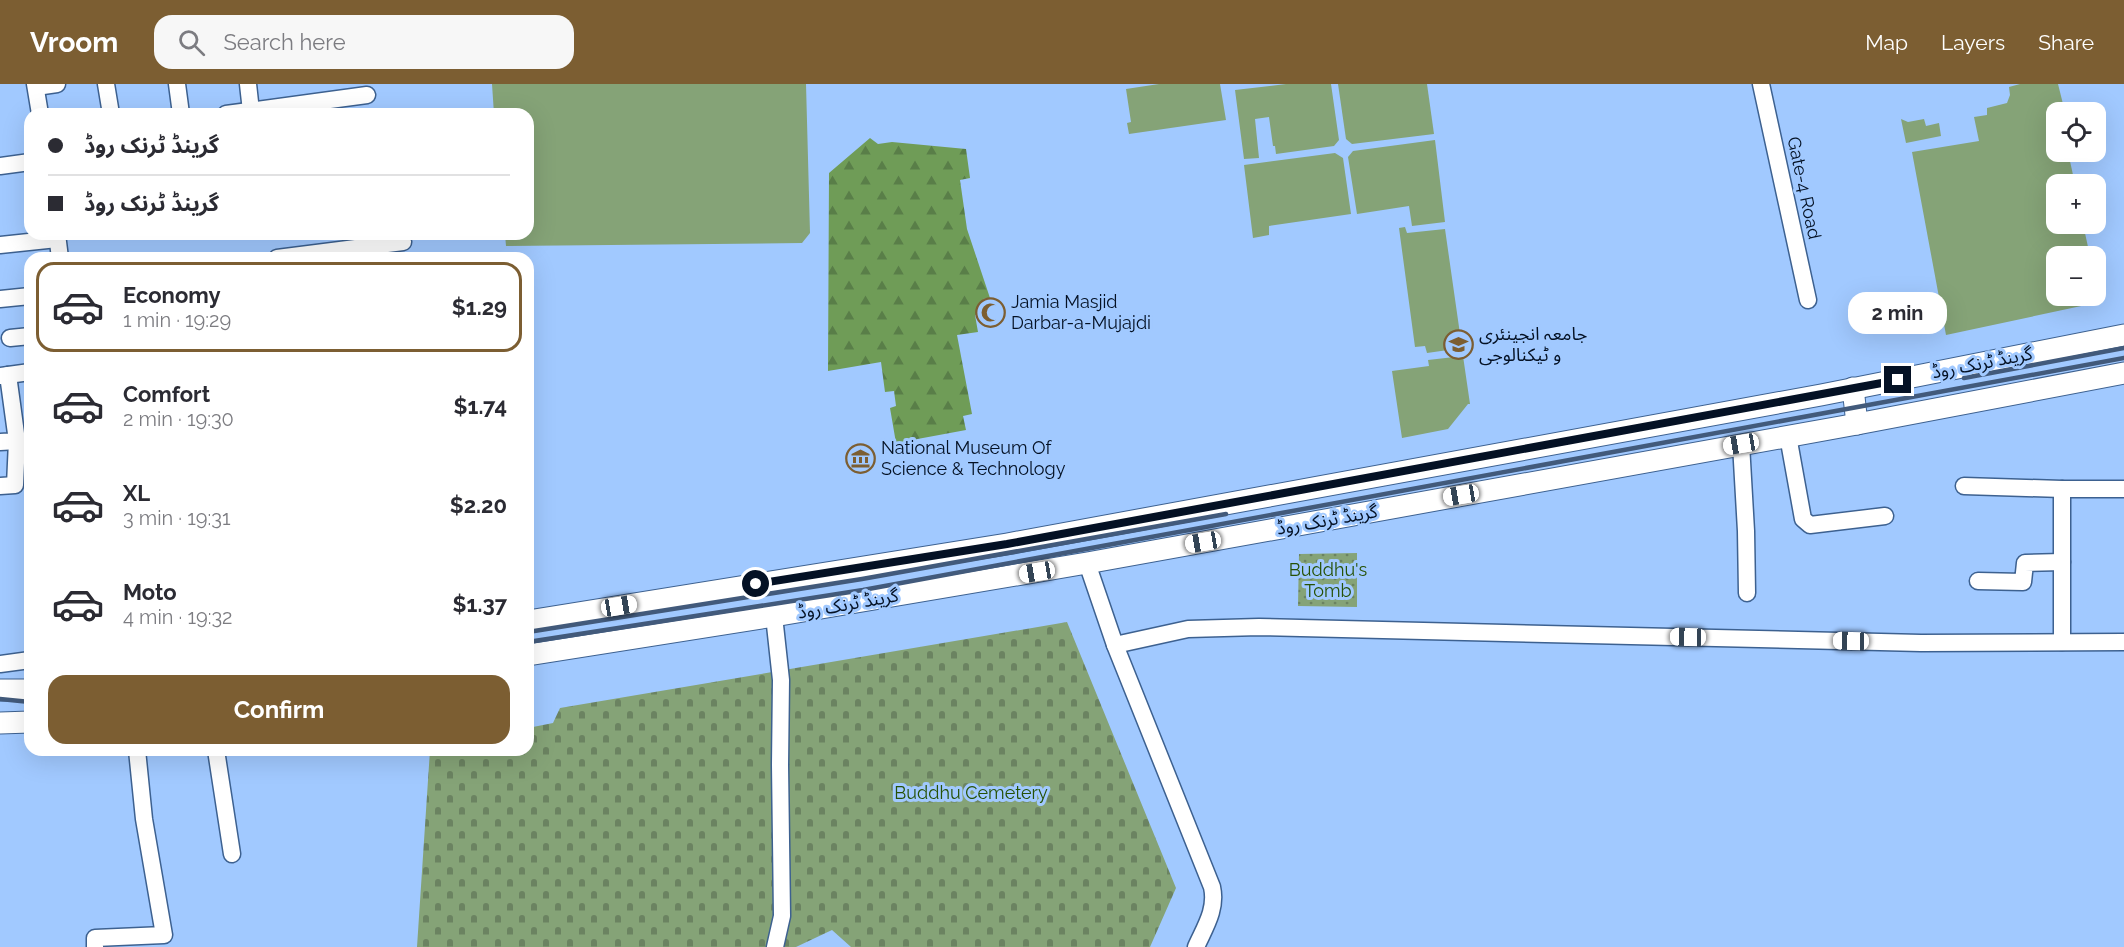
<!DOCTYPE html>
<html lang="en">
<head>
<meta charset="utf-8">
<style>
  body { margin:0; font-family:Raleway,"Noto Sans Arabic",sans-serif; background:#f7f7f7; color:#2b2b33; height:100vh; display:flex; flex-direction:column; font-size:22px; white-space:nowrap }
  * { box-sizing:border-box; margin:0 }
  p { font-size:20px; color:#7c7c81 }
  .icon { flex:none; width:33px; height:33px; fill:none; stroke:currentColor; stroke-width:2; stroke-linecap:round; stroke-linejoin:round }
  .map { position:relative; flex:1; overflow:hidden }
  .drawer { position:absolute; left:24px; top:168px; width:510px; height:504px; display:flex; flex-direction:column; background:#fff; border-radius:18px; box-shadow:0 6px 24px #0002 }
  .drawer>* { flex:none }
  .banner { position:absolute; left:24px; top:24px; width:510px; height:132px; border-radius:18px; box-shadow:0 6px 24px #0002; display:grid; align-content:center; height:132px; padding:0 24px; background:#fff }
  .tools { position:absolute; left:2046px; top:18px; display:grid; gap:12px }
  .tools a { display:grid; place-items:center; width:60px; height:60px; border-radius:12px; background:#fff; box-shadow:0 6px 24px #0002; font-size:30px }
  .end { position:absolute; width:27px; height:27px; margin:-14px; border:8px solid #041124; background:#fff; box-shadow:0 0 0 3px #fff }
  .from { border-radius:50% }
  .bubble { position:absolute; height:42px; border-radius:18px; background:#fff; box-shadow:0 6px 24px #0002; font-size:20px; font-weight:700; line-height:42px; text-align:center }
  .car { position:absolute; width:18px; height:36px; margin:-18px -9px; border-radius:8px; box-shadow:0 0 4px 2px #0007; background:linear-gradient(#fff 24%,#345 0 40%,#fff 0 76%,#345 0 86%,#fff 0) }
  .banner b { display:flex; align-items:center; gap:21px; height:57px; font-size:22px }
  .banner b+b { border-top:2px solid #e1e1e2 }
  .banner i { width:15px; height:15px; background:#2b2b33 }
  ul { padding:10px 0 0; list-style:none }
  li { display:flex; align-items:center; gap:18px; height:90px; margin:0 12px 9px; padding:0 12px; border:3px solid transparent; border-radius:18px }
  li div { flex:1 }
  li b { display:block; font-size:22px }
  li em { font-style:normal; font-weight:700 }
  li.selected { border-color:#7c5e32 }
  li>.icon { width:54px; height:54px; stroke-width:1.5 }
  .action { display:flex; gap:12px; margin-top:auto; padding:12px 24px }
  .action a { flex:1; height:69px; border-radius:18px; background:#7c5e32; color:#fff; font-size:24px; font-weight:700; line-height:69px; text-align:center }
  header { display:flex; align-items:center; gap:36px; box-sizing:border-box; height:84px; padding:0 30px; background:#7c5e32; color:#fff }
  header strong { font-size:28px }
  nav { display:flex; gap:33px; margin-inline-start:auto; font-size:21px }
  .search { width:420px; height:54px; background:#f7f7f7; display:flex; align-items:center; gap:15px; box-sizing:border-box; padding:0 21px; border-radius:18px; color:#7c7c81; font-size:22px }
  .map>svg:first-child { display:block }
  .grass { fill:#85a377 }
  .forest { fill:url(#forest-firs) }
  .cemetery { fill:url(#cemetery-stones) }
  .park { fill:url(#park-dots) }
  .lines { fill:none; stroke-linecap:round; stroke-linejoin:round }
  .minor-casing { stroke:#3d6190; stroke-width:19 }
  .major-casing { stroke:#3d6190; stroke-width:23 }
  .minor { stroke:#fff; stroke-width:16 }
  .major { stroke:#fff; stroke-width:21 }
  .rail { stroke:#425a7b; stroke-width:4.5 }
  .route { stroke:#041124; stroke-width:8 }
  .labels { text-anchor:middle; stroke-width:6; stroke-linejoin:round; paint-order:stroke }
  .street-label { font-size:18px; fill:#041124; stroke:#a1c9ff }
  .poi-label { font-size:18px; fill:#041124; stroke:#a1c9ff; text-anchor:start }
  .park-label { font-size:18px; fill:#265105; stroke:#a1c9ff }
</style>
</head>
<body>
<header>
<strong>Vroom</strong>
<div class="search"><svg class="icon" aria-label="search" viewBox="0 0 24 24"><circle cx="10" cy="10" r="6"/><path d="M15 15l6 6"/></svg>Search here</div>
<nav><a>Map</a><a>Layers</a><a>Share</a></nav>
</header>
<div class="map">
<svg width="2124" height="863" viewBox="0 0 2124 863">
  <defs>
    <pattern id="forest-firs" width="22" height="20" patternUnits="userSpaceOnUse" patternTransform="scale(1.5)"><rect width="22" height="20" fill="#6f9c57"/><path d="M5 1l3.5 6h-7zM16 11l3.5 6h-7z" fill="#597e48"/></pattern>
    <pattern id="cemetery-stones" width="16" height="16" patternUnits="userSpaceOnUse" patternTransform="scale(1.5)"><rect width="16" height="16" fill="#85a377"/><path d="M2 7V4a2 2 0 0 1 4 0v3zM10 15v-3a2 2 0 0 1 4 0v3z" fill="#6b8361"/></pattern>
    <pattern id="park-dots" width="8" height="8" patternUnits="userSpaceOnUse" patternTransform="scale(1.5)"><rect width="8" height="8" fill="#85a377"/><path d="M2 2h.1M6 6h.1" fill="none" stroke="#6b8361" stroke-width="1.8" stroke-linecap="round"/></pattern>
  </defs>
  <rect width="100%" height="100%" fill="#a1c9ff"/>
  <g class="grass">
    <path d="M492 0H806L810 149 802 159 506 162 505 150H528V30H494Z"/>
    <path d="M1159 0H1220L1226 36 1129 50 1127 39 1131 38 1126 5Z"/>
    <path d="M1286 0H1331L1339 56 1334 62 1276 70 1275 62H1273L1269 33 1255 35 1259 74 1244 75 1235 6Z"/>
    <path d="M1338 0H1427L1434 50 1352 60 1346 55Z"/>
    <path d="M2020 0H2058L2065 28H2056V68H2068L2075 100H2056V140H2083L2090 172H2056V212H2096V197L2100 218 1946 251 1912 68 1979 57 1974 33 1987 31V24L2007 19 2010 11 2009 3Z"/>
    <path d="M1901 35 1908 38 1924 35 1926 42 1939 39 1941 52 1906 59Z"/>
    <path d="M1435 56 1445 138 1412 142 1409 122 1357 130 1348 73 1353 67Z"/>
    <path d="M1335 69 1343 74 1351 130 1269 142V151L1253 154 1244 81Z"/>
    <path d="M1405 143 1407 149 1445 145 1462 264 1427 269 1425 262 1415 263 1399 144Z"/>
    <path d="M1463 272 1470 320H1468L1448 345 1402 354 1392 287 1429 282 1428 276Z"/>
  </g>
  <path class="forest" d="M870 54 878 60 892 58 966 65 970 94 960 96 967 145 990 214 983 215 984 221H981L982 229 975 231 978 248 957 251 972 330 963 332 966 346 896 359 890 324 896 322 894 307 885 308 881 278 828 287 829 89Z"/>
  <path class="cemetery" d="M1067 538 1176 804 1150 863H851L832 846 796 863H417L430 666H528V644L553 639 560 624Z"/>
  <path class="park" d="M1357 469V523L1298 522 1299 470Z"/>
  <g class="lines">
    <defs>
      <g id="minor">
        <path d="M35 0 40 30"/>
        <path d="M106 0 111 30"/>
        <path d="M177 0 181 30"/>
        <path d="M248 0 251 27"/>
        <path d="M1761 0 1808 216"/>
        <path d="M36 3 57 0"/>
        <path d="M226 30 367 11"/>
        <path d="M0 82 30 78"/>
        <path d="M57 150 60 174"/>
        <path d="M0 161 57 155"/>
        <path d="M277 174 403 158"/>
        <path d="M0 215 30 212"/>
        <path d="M10 254 30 252"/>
        <path d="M0 292 30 288"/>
        <path d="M1788 352 1803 435 1810 441 1885 432"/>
        <path d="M0 358 17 357 8 291"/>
        <path d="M1741 360 1746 447 1747 509"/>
        <path d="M0 402 15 401 17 357"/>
        <path d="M1964 402 2062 405"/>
        <path d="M1087 479 1115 561 1188 545 1259 543 1921 559 2124 558"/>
        <path d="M1978 497 2023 498 2025 479 2062 478"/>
        <path d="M774 532 781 596 780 681 782 832 775 863"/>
        <path d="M2062 558V405H2124"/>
        <path d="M1115 561 1212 803C1217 825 1205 843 1196 863"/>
        <path d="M0 580 30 576"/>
        <path d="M216 666 232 770"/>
        <path d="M95 863V854L164 851 144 735 137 666"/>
      </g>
      <g id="major">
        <path d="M1853 304 1857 340"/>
        <path d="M528 537 1007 460 1821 311 2124 251"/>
        <path d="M528 571 774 532 1087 479 1857 340 2124 289"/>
        <path d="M0 606H30"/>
        <path d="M0 639 30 638"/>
      </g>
    </defs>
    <use href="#minor" class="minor-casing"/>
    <use href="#major" class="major-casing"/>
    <use href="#minor" class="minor"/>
    <use href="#major" class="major"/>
    <g class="rail">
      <path d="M1964 294 2124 264"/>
      <path d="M528 548 862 495 1226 430"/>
      <path d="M528 558 863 506 2124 274"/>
      <path d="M0 615 30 618"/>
    </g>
  </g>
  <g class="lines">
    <path class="route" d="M756 500 1007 460 1898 296"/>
  </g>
  <defs>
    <symbol id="mosque-ring" viewBox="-11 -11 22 22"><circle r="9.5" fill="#a1c9ff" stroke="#7c5e32" stroke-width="1.5"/><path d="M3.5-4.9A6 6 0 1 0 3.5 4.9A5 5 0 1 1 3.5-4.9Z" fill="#7c5e32"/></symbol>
    <symbol id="university-ring" viewBox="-11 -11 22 22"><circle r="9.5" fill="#a1c9ff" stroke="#7c5e32" stroke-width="1.5"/><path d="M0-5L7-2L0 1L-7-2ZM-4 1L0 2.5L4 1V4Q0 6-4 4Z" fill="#7c5e32"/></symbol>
    <symbol id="museum-ring" viewBox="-11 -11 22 22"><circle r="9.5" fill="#a1c9ff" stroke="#7c5e32" stroke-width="1.5"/><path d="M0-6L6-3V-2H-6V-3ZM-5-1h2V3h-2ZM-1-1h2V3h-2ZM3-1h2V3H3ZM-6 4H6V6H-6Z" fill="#7c5e32"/></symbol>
  </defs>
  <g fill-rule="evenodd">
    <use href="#mosque-ring" x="974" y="212" width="33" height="33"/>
    <use href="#university-ring" x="1442" y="244" width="33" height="33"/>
    <use href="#museum-ring" x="844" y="358" width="33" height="33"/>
  </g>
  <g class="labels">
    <g class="street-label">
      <text transform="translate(1804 104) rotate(78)" y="6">Gate-4 Road</text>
      <text transform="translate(1982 279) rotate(-11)" y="6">گرینڈ ٹرنک روڈ</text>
      <text transform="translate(1327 436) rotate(-10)" y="6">گرینڈ ٹرنک روڈ</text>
      <text transform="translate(848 520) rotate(-10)" y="6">گرینڈ ٹرنک روڈ</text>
    </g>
    <g class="poi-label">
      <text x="1011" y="224">Jamia Masjid<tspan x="1011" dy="21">Darbar-a-Mujajdi</tspan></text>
      <text x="1479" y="256">جامعہ انجینئری<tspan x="1479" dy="21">و ٹیکنالوجی</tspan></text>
      <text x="881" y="370">National Museum Of<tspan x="881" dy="21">Science &amp; Technology</tspan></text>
    </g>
    <g class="park-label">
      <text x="1328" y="492">Buddhu's<tspan x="1328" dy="21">Tomb</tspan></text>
      <text x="971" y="715">Buddhu Cemetery</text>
    </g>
  </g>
</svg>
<div class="tools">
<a><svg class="icon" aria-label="locate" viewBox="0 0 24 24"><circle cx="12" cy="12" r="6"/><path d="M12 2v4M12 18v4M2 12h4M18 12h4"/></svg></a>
<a>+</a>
<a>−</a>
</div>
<i class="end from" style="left:756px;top:500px"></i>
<i class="end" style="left:1898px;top:296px"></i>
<div class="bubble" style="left:1848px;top:208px;width:99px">2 min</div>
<i class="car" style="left:1741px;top:360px;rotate:260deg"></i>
<i class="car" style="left:1461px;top:411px;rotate:260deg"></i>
<i class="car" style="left:1203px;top:458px;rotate:260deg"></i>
<i class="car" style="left:1037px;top:488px;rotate:260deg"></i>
<i class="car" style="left:619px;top:522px;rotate:81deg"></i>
<i class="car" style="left:1688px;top:553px;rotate:271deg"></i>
<i class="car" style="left:1851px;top:557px;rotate:271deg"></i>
<div class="banner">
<b><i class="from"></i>گرینڈ ٹرنک روڈ</b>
<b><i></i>گرینڈ ٹرنک روڈ</b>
</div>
<section class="drawer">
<ul>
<li class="selected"><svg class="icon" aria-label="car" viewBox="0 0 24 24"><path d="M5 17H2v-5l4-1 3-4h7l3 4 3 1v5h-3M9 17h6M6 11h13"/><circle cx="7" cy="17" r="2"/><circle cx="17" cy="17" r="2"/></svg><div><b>Economy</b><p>1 min · 19:29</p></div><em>$1.29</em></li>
<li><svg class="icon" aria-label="car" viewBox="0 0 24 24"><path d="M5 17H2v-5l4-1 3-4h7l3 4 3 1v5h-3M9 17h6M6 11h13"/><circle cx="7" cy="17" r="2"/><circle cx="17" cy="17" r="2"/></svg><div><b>Comfort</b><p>2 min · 19:30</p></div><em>$1.74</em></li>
<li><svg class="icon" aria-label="car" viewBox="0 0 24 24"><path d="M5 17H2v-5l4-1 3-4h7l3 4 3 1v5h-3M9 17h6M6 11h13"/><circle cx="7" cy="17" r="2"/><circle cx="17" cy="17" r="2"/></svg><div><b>XL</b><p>3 min · 19:31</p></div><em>$2.20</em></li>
<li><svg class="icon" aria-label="car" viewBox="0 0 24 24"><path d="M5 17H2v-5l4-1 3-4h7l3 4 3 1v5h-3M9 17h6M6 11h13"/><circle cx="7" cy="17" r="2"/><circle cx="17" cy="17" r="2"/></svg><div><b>Moto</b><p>4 min · 19:32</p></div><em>$1.37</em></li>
</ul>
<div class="action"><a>Confirm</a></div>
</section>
</div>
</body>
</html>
